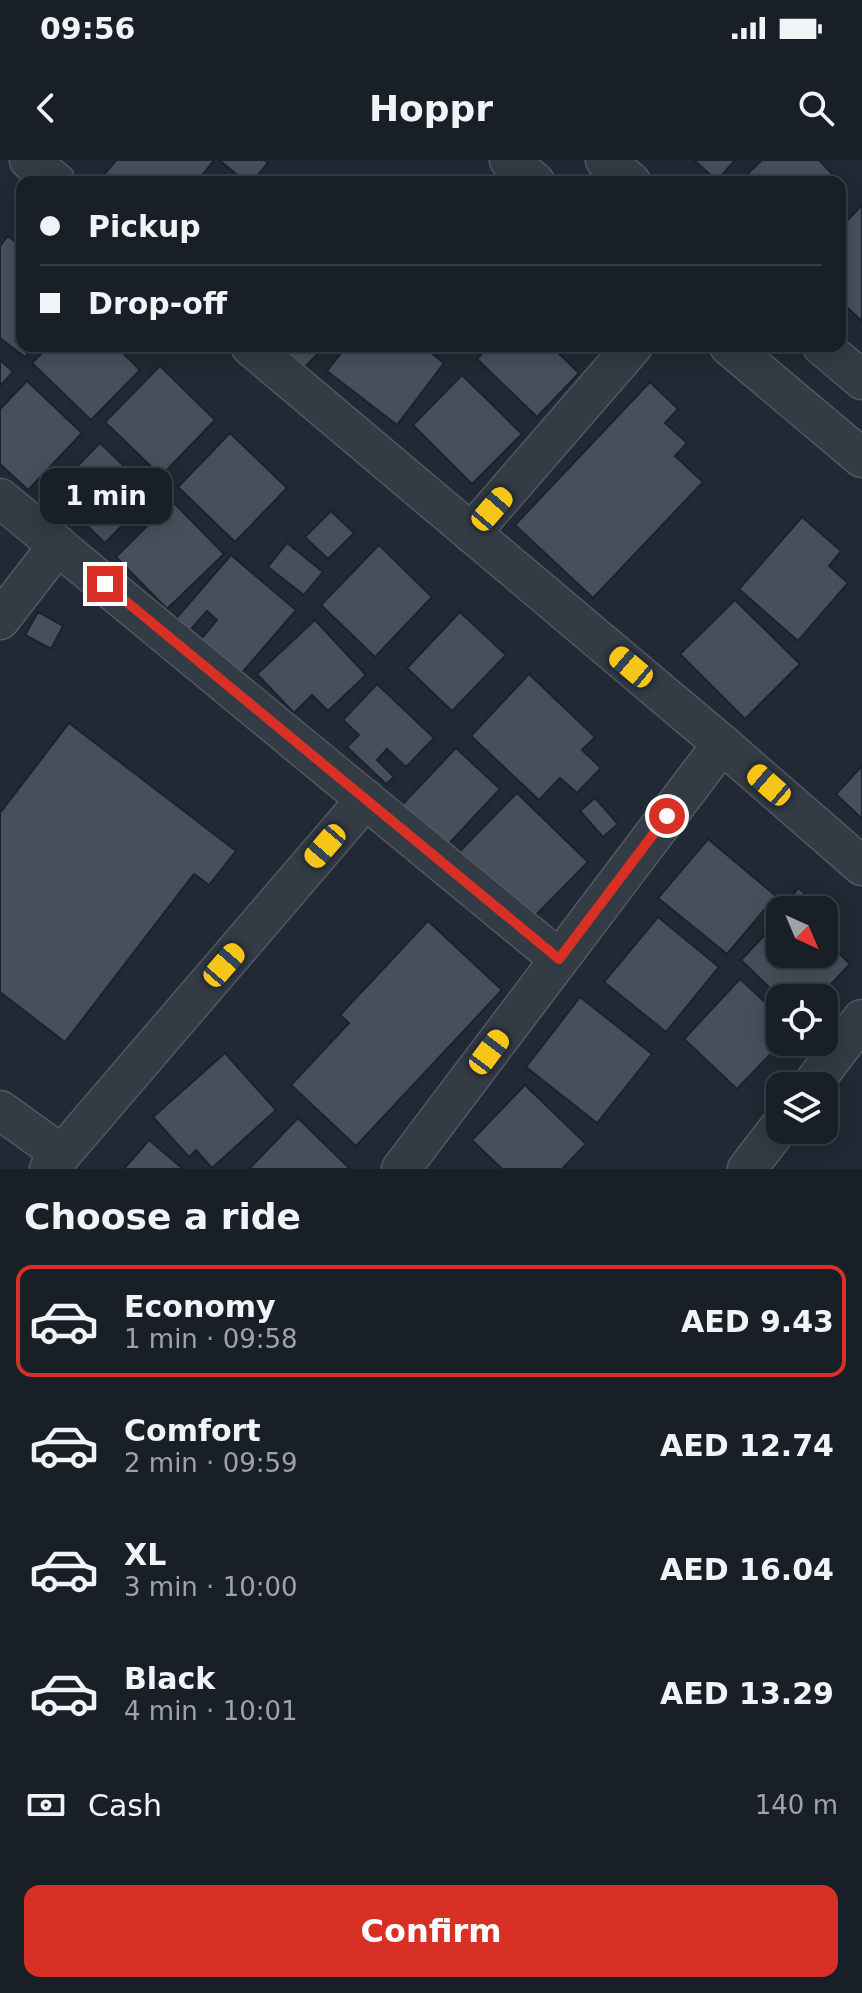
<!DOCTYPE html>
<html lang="en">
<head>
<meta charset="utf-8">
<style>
  body { margin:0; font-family:"DejaVu Sans",sans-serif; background:#21272f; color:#f1f3f6; height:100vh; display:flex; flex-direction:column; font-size:30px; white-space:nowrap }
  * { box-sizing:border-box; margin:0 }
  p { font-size:26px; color:#9fa2a7 }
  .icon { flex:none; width:44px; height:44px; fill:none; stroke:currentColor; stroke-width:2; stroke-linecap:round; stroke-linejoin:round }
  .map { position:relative; height:1009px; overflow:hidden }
  .side { display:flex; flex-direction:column; background:#181f27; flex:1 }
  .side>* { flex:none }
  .hud { position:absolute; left:16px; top:16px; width:830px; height:176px; border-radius:16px; box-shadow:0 4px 20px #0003,0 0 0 2px #363d44; display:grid; align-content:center; height:176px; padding:0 24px; background:#181f27 }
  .needle { width:52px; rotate:136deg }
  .controls { position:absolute; left:766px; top:736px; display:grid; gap:16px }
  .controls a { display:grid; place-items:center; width:72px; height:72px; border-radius:16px; background:#181f27; box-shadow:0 4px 20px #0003,0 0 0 2px #363d44; font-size:40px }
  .end { position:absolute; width:36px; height:36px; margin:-18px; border:10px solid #d93025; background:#fff; box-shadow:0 0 0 4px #fff }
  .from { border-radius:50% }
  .bubble { position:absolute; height:56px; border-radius:16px; background:#181f27; box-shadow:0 4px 20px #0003,0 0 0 2px #363d44; font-size:26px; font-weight:800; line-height:56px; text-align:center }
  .car { position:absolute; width:24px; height:48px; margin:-24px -12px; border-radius:10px; box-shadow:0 0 6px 2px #0007; background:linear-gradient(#f5c518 24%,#345 0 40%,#f5c518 0 76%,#345 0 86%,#f5c518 0) }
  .hud b { display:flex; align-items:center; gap:28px; height:76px; font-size:30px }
  .hud b+b { border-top:2px solid #363d44 }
  .hud i { width:20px; height:20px; background:#f1f3f6 }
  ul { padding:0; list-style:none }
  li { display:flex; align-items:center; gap:24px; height:112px; margin:0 16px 12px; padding:0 8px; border:4px solid transparent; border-radius:16px }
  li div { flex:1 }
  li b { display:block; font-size:30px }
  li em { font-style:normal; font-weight:800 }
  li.current { border-color:#d93025 }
  li>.icon { width:72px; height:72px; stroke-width:1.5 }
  h2 { padding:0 24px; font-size:36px; line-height:96px }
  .pay { display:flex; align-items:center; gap:20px; height:88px; padding:0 24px; font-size:30px }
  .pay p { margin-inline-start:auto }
  .button { display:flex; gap:16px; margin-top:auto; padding:16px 24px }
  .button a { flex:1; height:92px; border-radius:16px; background:#d93025; color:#fff; font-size:32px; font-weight:800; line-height:92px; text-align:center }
  .status { display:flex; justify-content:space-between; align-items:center; height:56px; padding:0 40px; background:#181f27; direction:ltr }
  .status svg { height:22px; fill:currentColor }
  header { display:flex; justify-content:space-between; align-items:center; height:104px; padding:0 24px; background:#181f27; font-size:36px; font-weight:800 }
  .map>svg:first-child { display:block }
  .building { fill:#46505d; stroke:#1b222b; stroke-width:2 }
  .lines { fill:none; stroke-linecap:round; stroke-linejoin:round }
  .minor-casing { stroke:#515863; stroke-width:41 }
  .minor { stroke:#333b45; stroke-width:38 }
  .route { stroke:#d93025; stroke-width:10 }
</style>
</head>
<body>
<div class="status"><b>09:56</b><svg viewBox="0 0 49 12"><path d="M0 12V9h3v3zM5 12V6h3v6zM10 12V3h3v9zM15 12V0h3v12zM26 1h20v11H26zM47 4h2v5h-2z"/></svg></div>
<header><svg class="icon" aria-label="back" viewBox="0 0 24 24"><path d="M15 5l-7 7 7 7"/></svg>Hoppr<svg class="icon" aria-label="search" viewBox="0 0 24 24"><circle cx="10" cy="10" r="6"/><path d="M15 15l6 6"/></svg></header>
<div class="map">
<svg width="862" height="1009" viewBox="0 0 862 1009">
  <rect width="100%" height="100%" fill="#202934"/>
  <g class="building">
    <path d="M116 0H214L197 22H111L103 16Z"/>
    <path d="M219 0H265L268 3 252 22H246Z"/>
    <path d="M694 0H735L717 21Z"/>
    <path d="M762 0H819L840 22H739Z"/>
    <path d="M862 45V161L840 141V68Z"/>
    <path d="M8 76 22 87V186H34L25 197 0 178V86Z"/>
    <path d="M49 186H116L140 210 91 260 32 203Z"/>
    <path d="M281 186H325L304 208Z"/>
    <path d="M347 186H422L444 203 397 265 327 211Z"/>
    <path d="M489 186H551L579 213 537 257 477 199Z"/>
    <path d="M0 200 13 212 0 226Z"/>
    <path d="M160 206 215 260 161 316 105 262Z"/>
    <path d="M462 215 522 274 472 324 413 265Z"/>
    <path d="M27 221 82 273 28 330 0 304V249Z"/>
    <path d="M650 222 678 249 665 263 687 283 675 296 703 322 593 438 515 365Z"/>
    <path d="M230 273 287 328 235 382 178 327Z"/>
    <path d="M100 283 153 334 105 383 52 332Z"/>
    <path d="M172 341 224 394 167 449 116 397Z"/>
    <path d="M331 351 354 373 328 399 305 377Z"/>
    <path d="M802 357 841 391 829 406 848 423 798 481 739 429Z"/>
    <path d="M287 383 323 412 304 435 268 407Z"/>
    <path d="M379 385 432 437 375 497 321 445Z"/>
    <path d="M231 395 296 450 241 514 201 479 217 460 207 451 187 474 173 462Z"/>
    <path d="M735 440 800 504 745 559 680 494Z"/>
    <path d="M38 452 63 466 51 489 25 475Z"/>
    <path d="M460 452 506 495 452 551 407 508Z"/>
    <path d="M315 460 366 515 328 551 312 535 294 553 257 514Z"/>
    <path d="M529 514 595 577 582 590 601 608 577 633 560 618 539 640 471 576Z"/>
    <path d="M377 524 434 578 406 607 387 589 377 600 394 617 386 624 347 587 359 575 343 560Z"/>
    <path d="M69 563 236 691 209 725 194 714 65 882 0 832V653Z"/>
    <path d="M456 588 500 629 442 691 398 649Z"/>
    <path d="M862 606V659L836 634Z"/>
    <path d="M517 633 588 702 530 761 459 692Z"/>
    <path d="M595 638 618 664 603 677 580 651Z"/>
    <path d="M708 679 776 736 727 794 658 738Z"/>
    <path d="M798 728 830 754 824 761V750H801L789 741Z"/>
    <path d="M658 757 719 807 666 872 604 822Z"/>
    <path d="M780 759V794H824V779L850 804 818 838H780L741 800Z"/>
    <path d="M428 761 502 830 356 986 291 925 349 863 340 855Z"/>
    <path d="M740 819 780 856V882H782L737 929 684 879Z"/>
    <path d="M580 837 652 894 597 963 526 907Z"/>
    <path d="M225 893 276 950 212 1008 196 990 189 997 153 957Z"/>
    <path d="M525 925 586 984 562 1009H502L472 980Z"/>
    <path d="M298 958 350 1009H249Z"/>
    <path d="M149 980 183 1009H124Z"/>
  </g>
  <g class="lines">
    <defs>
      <g id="minor">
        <path d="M29 0 56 22"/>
        <path d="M509 0 535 22"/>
        <path d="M605 0 631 22"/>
        <path d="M250 186 722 584 862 706"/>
        <path d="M729 186 862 298"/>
        <path d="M822 186 862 220"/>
        <path d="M0 338 559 799"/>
        <path d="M471 373 633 186"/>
        <path d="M0 460 58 385"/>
        <path d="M811 926 862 859"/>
        <path d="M0 950 61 994"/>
        <path d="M49 1009 366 639"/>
        <path d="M401 1009 722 584"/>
        <path d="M747 1009 780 966"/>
      </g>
    </defs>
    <use href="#minor" class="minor-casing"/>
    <use href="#minor" class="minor"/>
  </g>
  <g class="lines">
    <path class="route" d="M105 424 559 799 667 656"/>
  </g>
</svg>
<div class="controls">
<a><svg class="needle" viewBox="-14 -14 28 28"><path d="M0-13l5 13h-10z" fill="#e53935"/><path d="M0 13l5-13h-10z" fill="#9fa2a7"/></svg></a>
<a><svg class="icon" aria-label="locate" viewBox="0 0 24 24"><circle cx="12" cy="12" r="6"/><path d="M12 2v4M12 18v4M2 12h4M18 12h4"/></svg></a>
<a><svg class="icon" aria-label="layers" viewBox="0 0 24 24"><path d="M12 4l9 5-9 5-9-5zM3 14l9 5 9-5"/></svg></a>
</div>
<i class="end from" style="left:667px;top:656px"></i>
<i class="end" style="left:105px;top:424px"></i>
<div class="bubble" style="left:40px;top:308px;width:132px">1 min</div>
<i class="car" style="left:492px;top:349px;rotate:41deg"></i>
<i class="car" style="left:631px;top:507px;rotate:310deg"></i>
<i class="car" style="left:769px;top:625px;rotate:311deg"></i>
<i class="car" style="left:325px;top:686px;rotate:221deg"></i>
<i class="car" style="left:224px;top:805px;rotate:41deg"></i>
<i class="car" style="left:489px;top:892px;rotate:37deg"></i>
<div class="hud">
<b><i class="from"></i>Pickup</b>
<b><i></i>Drop-off</b>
</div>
</div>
<section class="side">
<h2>Choose a ride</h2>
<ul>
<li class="current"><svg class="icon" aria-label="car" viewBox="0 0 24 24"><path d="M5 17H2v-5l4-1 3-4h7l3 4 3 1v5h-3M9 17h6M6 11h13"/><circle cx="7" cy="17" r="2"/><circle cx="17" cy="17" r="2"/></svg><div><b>Economy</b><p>1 min · 09:58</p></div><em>AED 9.43</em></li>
<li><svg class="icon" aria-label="car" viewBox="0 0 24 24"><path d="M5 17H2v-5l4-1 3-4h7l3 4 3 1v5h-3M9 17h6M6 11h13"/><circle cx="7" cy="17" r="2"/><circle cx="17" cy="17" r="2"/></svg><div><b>Comfort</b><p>2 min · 09:59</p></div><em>AED 12.74</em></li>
<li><svg class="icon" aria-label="car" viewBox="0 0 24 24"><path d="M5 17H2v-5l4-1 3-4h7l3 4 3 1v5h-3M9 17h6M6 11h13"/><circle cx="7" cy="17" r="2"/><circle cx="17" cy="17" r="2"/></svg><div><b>XL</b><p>3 min · 10:00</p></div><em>AED 16.04</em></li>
<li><svg class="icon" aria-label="car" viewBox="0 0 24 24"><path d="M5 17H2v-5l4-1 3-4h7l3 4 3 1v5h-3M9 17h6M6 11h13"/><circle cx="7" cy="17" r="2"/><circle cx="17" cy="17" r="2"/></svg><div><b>Black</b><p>4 min · 10:01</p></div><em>AED 13.29</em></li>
</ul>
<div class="pay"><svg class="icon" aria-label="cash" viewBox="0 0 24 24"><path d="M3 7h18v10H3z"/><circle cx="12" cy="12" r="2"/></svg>Cash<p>140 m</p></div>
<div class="button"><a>Confirm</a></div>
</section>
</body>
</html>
